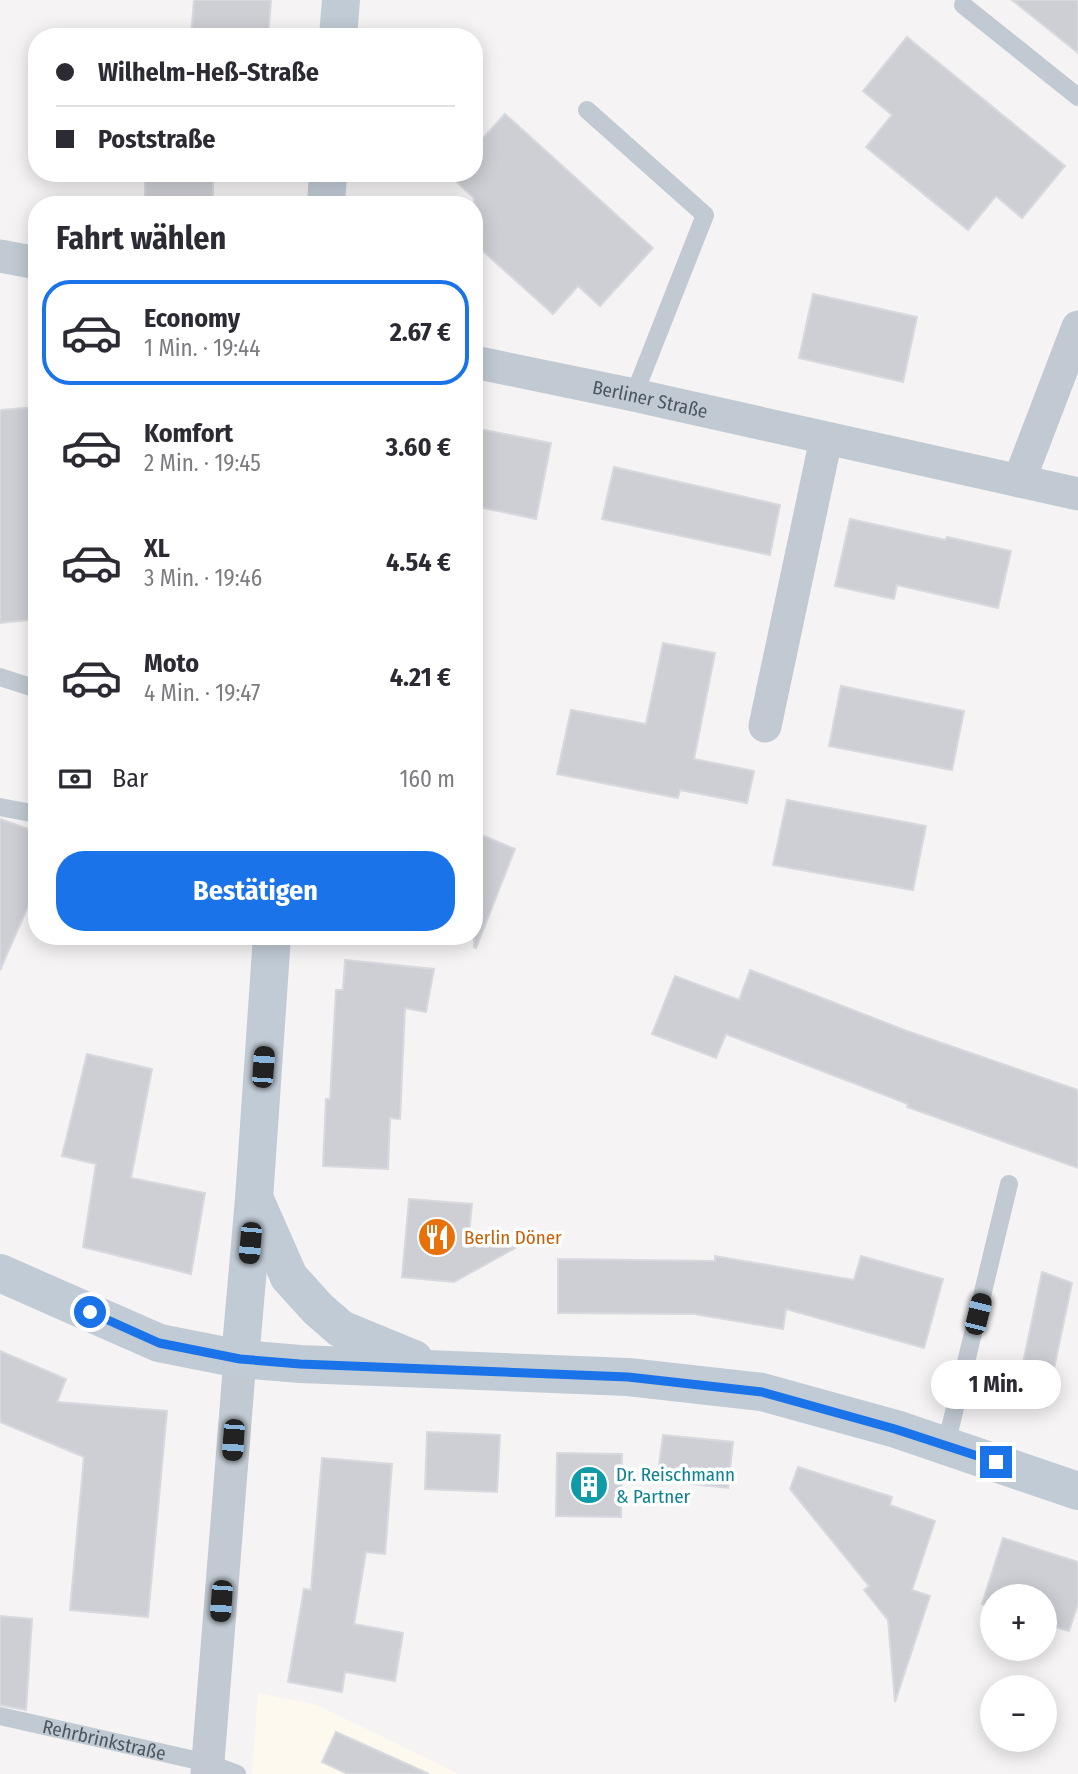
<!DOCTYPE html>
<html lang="de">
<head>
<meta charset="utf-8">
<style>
  body { margin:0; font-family:"Fira Sans Condensed",sans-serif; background:#f7f7f7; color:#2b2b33; height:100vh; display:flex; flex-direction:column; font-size:26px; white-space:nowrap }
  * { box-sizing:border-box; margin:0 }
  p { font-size:23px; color:#7c7c81 }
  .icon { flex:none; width:38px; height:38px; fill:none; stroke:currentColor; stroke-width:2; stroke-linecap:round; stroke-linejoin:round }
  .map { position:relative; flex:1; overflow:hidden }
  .details { position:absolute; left:28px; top:196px; width:455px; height:749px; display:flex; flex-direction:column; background:#fff; border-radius:28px; box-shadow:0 4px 18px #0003 }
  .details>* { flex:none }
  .top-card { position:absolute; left:28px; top:28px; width:455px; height:154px; border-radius:28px; box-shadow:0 4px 18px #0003; display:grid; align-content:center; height:154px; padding:0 28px; background:#fff }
  .fabs { position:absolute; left:980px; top:1584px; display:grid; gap:14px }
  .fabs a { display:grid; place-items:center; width:77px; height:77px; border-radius:50%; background:#fff; box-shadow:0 4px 18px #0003; font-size:35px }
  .end { position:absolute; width:32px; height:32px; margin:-16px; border:9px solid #1a73e8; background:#fff; box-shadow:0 0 0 4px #fff }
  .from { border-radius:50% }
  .bubble { position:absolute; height:49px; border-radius:24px; background:#fff; box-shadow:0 4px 18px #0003; font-size:23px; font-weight:700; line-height:49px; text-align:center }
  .car { position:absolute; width:21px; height:42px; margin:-21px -10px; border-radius:9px; box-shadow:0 0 5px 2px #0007; background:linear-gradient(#222 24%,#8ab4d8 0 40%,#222 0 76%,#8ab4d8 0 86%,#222 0) }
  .top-card b { display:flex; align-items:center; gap:24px; height:66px; font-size:26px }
  .top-card b+b { border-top:2px solid #e1e1e2 }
  .top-card i { width:18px; height:18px; background:#2b2b33 }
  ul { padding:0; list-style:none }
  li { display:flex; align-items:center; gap:21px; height:105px; margin:0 14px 10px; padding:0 14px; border:4px solid transparent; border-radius:28px }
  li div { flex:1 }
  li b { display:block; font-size:26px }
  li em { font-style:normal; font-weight:700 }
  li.selected { border-color:#1a73e8 }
  li>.icon { width:63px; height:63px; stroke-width:1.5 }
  h2 { padding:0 28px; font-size:32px; line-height:84px }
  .pay { display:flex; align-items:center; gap:18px; height:77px; padding:0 28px; font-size:26px }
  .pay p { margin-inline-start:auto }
  .action { display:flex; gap:14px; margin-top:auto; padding:14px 28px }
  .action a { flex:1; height:80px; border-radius:28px; background:#1a73e8; color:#fff; font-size:28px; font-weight:700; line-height:80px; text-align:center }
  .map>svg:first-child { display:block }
  .commercial { fill:#fdf9ef }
  .building { fill:#cdcfd5; stroke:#d7d9de; stroke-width:2 }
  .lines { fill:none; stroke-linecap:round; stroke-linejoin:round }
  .service { stroke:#c1cad2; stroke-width:18 }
  .minor { stroke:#c1cad2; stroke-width:33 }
  .secondary { stroke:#c1cbd6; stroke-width:38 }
  .route { stroke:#1a73e8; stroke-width:9 }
  .labels { text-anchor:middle; stroke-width:7; stroke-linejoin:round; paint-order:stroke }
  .street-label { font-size:19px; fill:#4a5661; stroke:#fff }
  .food-label { font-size:19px; fill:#c56008; stroke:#fff; text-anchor:start }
  .culture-label { font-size:19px; fill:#0d838f; stroke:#fff; text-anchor:start }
</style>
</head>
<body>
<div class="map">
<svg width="1078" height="1774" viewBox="0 0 1078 1774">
  <rect width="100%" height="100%" fill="#f5f3f3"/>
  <path class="commercial" d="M258 1693 317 1705 459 1774H252Z"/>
  <g class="building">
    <path d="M194 0H271L268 37H191Z"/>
    <path d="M1012 0H1078V53Z"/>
    <path d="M907 37 1065 166 1022 218 996 196 968 230 866 147 892 115 863 91Z"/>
    <path d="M505 114 653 248 600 306 578 286 553 314 474 243V198L447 173H474V148Z"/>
    <rect x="145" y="173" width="68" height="32"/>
    <path d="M813 294 917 317 903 382 799 358Z"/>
    <path d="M37 407V619L0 623V410Z"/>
    <path d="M474 428 551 443 536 519 474 506Z"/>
    <path d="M614 467 780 505 770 555 602 519Z"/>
    <path d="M850 519 946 540 947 537 1011 551 998 608 897 585 894 599 835 586Z"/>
    <path d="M663 643 715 653 694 759 754 771 747 803 680 790 678 798 557 774 571 710 646 724Z"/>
    <path d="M841 686 964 711 952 770 829 746Z"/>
    <path d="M787 800 926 826 913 890 773 865Z"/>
    <path d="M0 819 37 832V886L0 970Z"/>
    <path d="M474 832 515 849 476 948 474 947Z"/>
    <path d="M345 960 434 969 426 1012 405 1008 400 1119 390 1118 388 1169 323 1166 326 1099H330L336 990H343Z"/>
    <path d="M750 970 907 1031 1078 1090V1168L907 1107 908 1104 726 1034 716 1058 652 1034 675 976 739 1000Z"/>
    <path d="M87 1054 152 1069 131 1178 205 1193 191 1274 83 1247 96 1164 62 1156Z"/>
    <path d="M409 1199 472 1204 468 1244 517 1247 454 1282 402 1277Z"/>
    <path d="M715 1256 854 1280 861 1256 943 1279 924 1348 786 1309 783 1329 694 1314 558 1313V1259L715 1261Z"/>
    <path d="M1042 1272 1072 1283 1046 1407 1016 1397Z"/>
    <path d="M0 1351 66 1379 57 1402 167 1411 148 1617 70 1610 84 1457 0 1422Z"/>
    <path d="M427 1432 500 1435 497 1492 425 1489Z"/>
    <path d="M663 1435 733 1442 728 1488 657 1480Z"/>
    <path d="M557 1453 622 1454 621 1517 556 1516Z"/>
    <path d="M322 1458 392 1464 385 1554 366 1552 354 1624 403 1633 395 1681 345 1672 342 1692 288 1682 304 1589 311 1590Z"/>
    <path d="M798 1467 892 1497 890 1505 935 1521 912 1590 930 1596 895 1702 888 1620 864 1590 869 1586 790 1489Z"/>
    <path d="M1003 1538 1078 1562V1604L1069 1631 1045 1624V1596H992V1607L982 1604Z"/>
    <path d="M0 1616 32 1619 26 1710 0 1705Z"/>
    <path d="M336 1732 429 1774H348L322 1762Z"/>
  </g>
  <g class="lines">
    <g class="service">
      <path d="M963 5 1078 97"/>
      <path d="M587 110 705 215 634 395"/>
      <path d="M0 677 37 689"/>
      <path d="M0 807 37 814"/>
      <path d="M946 1445 1009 1184"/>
      <path id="s1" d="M0 1716 208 1763 237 1774"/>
    </g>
    <g class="minor">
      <path d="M0 256 37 263"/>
      <path id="s2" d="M474 362 634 395 1078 494"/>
      <path d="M1019 481 1078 327"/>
      <path d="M765 726 826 439"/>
      <path d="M207 1774 240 1359"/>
    </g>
    <g class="secondary">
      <path d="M338 37 341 0"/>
      <path d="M326 205 328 173"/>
      <path d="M256 1202 289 1277 318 1309 341 1329 414 1359"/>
      <path d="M0 1273 159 1343 240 1359 300 1364 628 1377 762 1392 896 1429 1078 1491"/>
      <path d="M240 1359 254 1199 272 936"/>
    </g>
  </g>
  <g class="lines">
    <path class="route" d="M90 1312 159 1343 240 1359 300 1364 628 1377 762 1392 895 1429 996 1462"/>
  </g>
  <defs>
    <symbol id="restaurant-disc" viewBox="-11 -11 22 22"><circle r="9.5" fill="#e8710a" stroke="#fff"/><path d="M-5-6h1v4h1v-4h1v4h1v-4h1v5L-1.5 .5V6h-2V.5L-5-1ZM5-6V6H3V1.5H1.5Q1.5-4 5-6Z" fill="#fff"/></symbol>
    <symbol id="building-disc" viewBox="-11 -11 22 22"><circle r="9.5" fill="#0f9aa8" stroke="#fff"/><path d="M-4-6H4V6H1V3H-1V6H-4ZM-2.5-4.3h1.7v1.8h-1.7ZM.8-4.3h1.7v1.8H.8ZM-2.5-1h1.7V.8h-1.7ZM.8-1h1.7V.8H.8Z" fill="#fff"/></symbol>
  </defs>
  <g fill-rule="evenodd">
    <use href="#restaurant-disc" x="415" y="1215" width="44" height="44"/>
    <use href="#building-disc" x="567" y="1463" width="44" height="44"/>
  </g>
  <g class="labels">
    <g class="street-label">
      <text dy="7" stroke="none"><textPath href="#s2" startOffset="180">Berliner Straße</textPath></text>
      <text dy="7" stroke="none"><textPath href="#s1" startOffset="107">Rehrbrinkstraße</textPath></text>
    </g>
    <g class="food-label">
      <text x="464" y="1244">Berlin Döner</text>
    </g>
    <g class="culture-label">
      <text x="616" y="1481">Dr. Reischmann<tspan x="616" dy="22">&amp; Partner</tspan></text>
    </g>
  </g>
</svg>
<div class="fabs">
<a>+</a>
<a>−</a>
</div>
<i class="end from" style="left:90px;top:1312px"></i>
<i class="end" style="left:996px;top:1462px"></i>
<div class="bubble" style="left:931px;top:1360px;width:130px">1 Min.</div>
<i class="car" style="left:263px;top:1067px;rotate:4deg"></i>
<i class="car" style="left:250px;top:1243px;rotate:185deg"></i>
<i class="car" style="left:978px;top:1314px;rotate:14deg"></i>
<i class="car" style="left:233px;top:1440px;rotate:184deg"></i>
<i class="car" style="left:221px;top:1601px;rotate:184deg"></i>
<div class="top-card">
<b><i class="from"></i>Wilhelm-Heß-Straße</b>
<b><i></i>Poststraße</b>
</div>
<section class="details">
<h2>Fahrt wählen</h2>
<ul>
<li class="selected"><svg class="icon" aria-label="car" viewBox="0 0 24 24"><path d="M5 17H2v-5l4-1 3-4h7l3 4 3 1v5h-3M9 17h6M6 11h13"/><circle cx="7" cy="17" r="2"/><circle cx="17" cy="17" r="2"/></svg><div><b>Economy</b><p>1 Min. · 19:44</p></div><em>2.67 €</em></li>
<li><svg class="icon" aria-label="car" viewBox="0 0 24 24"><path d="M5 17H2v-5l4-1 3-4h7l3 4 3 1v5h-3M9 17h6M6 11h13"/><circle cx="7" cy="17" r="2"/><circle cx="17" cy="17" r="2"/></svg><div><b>Komfort</b><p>2 Min. · 19:45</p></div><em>3.60 €</em></li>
<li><svg class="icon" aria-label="car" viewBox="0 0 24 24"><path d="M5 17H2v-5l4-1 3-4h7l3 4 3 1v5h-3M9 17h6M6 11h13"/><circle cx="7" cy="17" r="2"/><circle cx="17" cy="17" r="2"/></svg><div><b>XL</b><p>3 Min. · 19:46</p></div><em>4.54 €</em></li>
<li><svg class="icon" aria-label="car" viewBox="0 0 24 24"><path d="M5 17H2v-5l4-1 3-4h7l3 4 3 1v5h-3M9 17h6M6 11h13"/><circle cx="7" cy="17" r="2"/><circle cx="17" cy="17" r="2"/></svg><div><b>Moto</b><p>4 Min. · 19:47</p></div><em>4.21 €</em></li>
</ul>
<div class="pay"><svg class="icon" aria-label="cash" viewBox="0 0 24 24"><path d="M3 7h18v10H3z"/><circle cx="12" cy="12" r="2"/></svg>Bar<p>160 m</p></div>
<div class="action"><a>Bestätigen</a></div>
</section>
</div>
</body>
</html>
